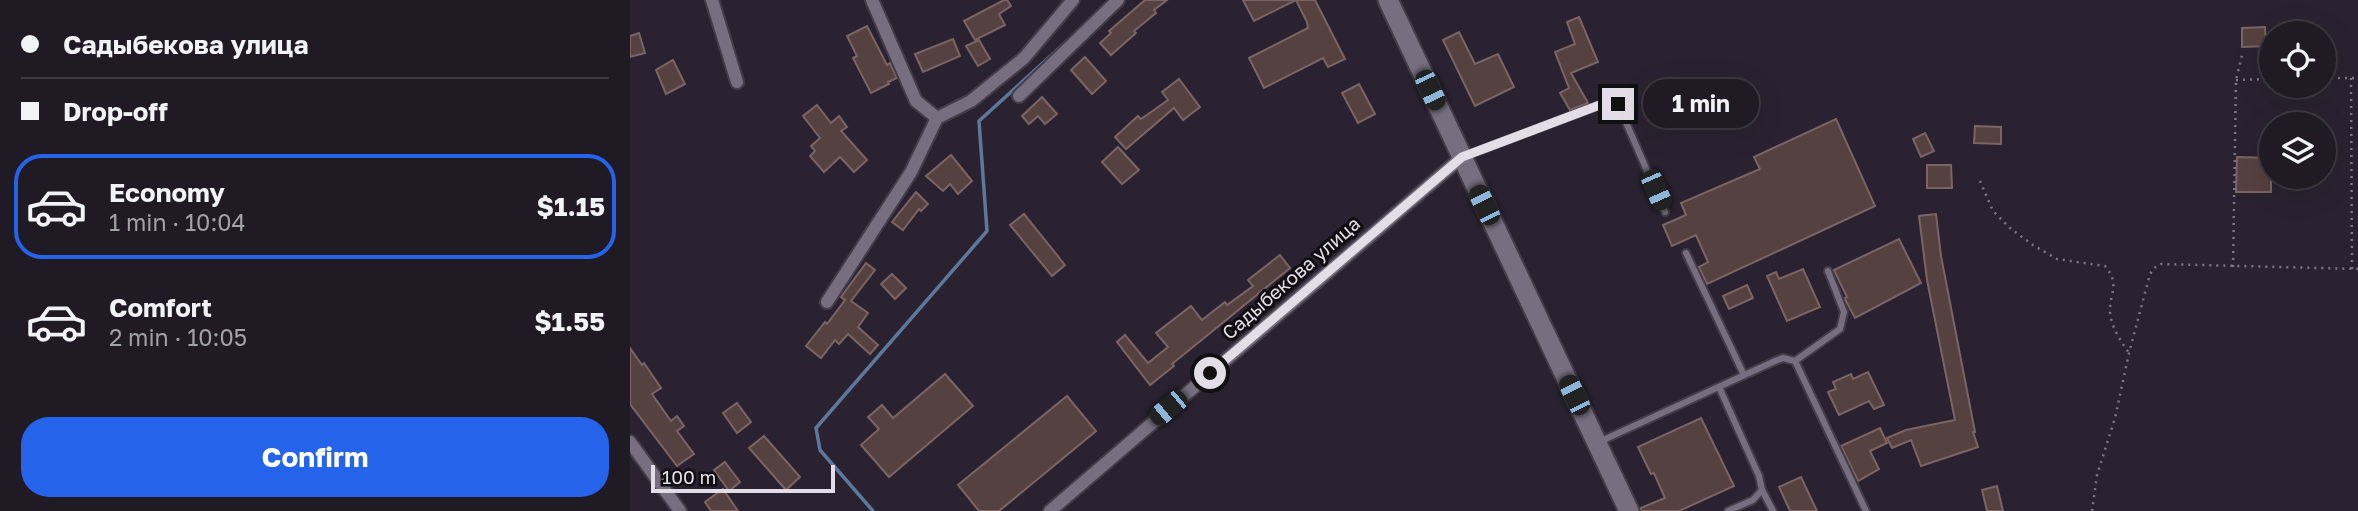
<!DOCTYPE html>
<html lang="en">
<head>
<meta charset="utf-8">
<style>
  body { margin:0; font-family:"Golos Text",sans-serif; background:#2d2731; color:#f1f3f6; height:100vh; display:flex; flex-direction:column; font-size:26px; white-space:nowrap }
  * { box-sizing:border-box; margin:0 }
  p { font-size:23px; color:#a2a1a6 }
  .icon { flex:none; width:38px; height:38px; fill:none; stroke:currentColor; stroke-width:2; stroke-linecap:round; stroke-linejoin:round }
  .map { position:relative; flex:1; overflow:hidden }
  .drawer { display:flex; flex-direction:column; background:#201a24; width:630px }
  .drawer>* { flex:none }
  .banner { display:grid; align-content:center; height:154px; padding:0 21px; background:#201a24 }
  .tools { position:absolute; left:1629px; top:21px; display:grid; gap:14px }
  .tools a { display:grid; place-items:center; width:77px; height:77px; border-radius:50%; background:#201a24; box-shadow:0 7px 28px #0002,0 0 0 2px #3d3841; font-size:35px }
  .scale { position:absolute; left:21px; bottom:18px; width:184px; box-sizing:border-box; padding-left:7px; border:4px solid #e2dde6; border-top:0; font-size:19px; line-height:24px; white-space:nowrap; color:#e2dde6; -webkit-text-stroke:5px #110d13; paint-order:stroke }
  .end { position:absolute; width:32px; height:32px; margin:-16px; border:9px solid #e2dde6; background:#111; box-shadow:0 0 0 4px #111 }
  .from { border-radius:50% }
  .bubble { position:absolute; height:49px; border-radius:24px; background:#201a24; box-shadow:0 7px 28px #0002,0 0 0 2px #3d3841; font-size:23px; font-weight:700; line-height:49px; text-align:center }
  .car { position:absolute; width:21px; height:42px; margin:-21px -10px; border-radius:9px; box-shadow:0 0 5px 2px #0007; background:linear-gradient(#222 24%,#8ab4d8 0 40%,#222 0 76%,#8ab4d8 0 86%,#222 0) }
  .banner b { display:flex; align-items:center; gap:24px; height:66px; font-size:26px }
  .banner b+b { border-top:2px solid #3d3841 }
  .banner i { width:18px; height:18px; background:#f1f3f6 }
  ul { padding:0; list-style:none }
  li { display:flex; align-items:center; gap:21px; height:105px; margin:0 14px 10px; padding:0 7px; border:4px solid transparent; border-radius:28px }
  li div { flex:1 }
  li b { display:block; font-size:26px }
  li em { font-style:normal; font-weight:700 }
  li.on { border-color:#2563eb }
  li>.icon { width:63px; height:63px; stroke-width:1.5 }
  .cta { display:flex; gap:14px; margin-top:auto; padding:14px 21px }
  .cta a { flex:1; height:80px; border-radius:28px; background:#2563eb; color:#fff; font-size:28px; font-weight:700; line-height:80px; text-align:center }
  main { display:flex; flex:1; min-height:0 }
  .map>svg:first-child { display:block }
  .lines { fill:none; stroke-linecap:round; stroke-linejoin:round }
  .stream { stroke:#5d789a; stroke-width:3.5 }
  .building { fill:#554140; stroke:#7b6564; stroke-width:2 }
  .lane-casing { stroke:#443d49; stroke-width:10 }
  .street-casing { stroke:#443d49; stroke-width:16 }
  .secondary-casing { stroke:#443d49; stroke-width:23 }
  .path { stroke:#7f7884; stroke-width:2.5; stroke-dasharray:2 5; stroke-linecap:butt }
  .lane { stroke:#776e7f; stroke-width:6 }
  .street { stroke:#776e7f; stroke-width:12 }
  .secondary { stroke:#776e7f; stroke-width:19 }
  .route { stroke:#e2dde6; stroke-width:9 }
  .labels { text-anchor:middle; stroke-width:6; stroke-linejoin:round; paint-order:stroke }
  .street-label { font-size:19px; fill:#e2dde6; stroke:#110d13 }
</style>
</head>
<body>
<main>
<section class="drawer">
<div class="banner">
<b><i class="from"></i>Садыбекова улица</b>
<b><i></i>Drop-off</b>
</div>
<ul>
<li class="on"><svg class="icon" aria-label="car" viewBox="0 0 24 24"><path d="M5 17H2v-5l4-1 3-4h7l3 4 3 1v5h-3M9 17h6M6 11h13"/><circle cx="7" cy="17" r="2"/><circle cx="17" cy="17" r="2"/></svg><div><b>Economy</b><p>1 min · 10:04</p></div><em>$1.15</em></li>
<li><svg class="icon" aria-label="car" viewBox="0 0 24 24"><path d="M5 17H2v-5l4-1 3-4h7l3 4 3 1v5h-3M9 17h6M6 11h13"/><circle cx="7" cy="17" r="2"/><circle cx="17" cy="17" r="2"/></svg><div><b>Comfort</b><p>2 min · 10:05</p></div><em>$1.55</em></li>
</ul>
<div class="cta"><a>Confirm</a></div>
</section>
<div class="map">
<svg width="1728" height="511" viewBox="0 0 1728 511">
  <rect width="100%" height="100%" fill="#2a2230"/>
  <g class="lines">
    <path class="stream" d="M243 511 190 450 186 428 357 231 349 121 437 41"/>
  </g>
  <g class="building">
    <path d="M374 0H377L381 6 369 14 375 25 345 40 334 21Z"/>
    <path d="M515 0H537L524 10 526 13 504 31 506 33 481 55 470 43 481 33 479 31Z"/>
    <path d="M613 0H685L715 59 698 67 693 58 634 88 619 58 678 28 677 22 666 0 624 21Z"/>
    <path d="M949 17 968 62 941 73 958 103 940 110 930 93 939 88 925 52 945 44 937 22Z"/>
    <path d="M237 26 257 65 260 63 267 78 258 82 259 84 241 93 223 58 227 56 217 36Z"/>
    <path d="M1635 27 1636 46 1612 47V28Z"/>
    <path d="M829 32 845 64 868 54 884 87 845 106 813 40Z"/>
    <path d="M9 33 15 53 0 57V36Z"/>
    <path d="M323 39 330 56 293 72 285 54Z"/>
    <path d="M349 40 360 59 348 66 336 46Z"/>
    <path d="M455 57 476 81 462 94 441 70Z"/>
    <path d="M43 60 55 84 36 94 26 70Z"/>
    <path d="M549 79 570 107 553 120 544 108 496 149 485 137 508 116 511 119 538 100 532 92Z"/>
    <path d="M729 84 745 114 728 123 712 93Z"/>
    <path d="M412 97 427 114 415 124 408 116 399 124 392 116Z"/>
    <path d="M187 105 201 123 209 116 217 127 211 131 237 160 224 172 210 157 194 172 180 156 185 151 181 146 190 138 173 116Z"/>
    <path d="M1206 119 1245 206 1077 284 1069 267 1078 262 1066 235 1042 246 1033 225 1056 215 1051 203 1130 169 1124 157Z"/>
    <path d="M1345 126 1371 127V144L1344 143Z"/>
    <path d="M1295 133 1304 151 1291 157 1283 139Z"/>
    <path d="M488 147 509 170 492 184 472 162Z"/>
    <path d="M321 155 342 181 328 194 320 184 313 191 296 176Z"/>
    <path d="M1607 157 1641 158V192H1606Z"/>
    <path d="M1297 165H1321L1322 188H1297Z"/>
    <path d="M286 192 298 204 291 211 289 209 273 230 262 222Z"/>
    <path d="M394 214 435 265 422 276 380 225Z"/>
    <path d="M1306 214 1311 256 1345 432H1343L1348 447 1291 466 1281 440 1262 448 1257 438 1276 430 1325 420 1297 280 1289 216Z"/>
    <path d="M1269 239 1291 283 1225 318 1216 301 1215 298 1217 297 1204 270Z"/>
    <path d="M650 255 660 268 542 364 544 366 520 385 487 342 495 335 518 363 538 347 526 333 561 306 572 320 595 302 597 305 623 286 618 280Z"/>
    <path d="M236 263 245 270 221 301 238 313 228 327 248 345 240 354 218 334 209 344 205 340 191 358 176 346 195 322 197 324 215 300 211 297Z"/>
    <path d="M1173 269 1190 307 1157 321 1137 276 1146 272 1149 279Z"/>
    <path d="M262 274 276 288 265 299 251 284Z"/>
    <path d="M1117 285 1123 298 1099 309 1093 296Z"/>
    <path d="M0 348 12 365 14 363 31 388 22 394 41 421 47 416 54 426 47 431 64 454 47 466 0 404Z"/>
    <path d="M1238 372 1254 405 1244 409 1239 401 1209 415 1198 392 1206 389 1203 382 1221 374 1223 379Z"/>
    <path d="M315 374 343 406 259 477 231 445 249 429 238 417 252 405 263 418Z"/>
    <path d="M437 396 466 431 369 511H349L328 485Z"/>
    <path d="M107 403 121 422 107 433 93 413Z"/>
    <path d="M1071 418 1104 486 1049 511H1011V508L1035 498 1024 473 1021 474 1008 447Z"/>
    <path d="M1250 428 1257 443 1240 451 1249 469 1228 481 1211 446Z"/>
    <path d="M134 436 170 477 156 490 119 448Z"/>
    <path d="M95 462 110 482 99 491 84 470Z"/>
    <path d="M1171 477 1187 511H1160L1149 487Z"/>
    <path d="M1367 486 1373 511H1357L1352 490Z"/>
    <path d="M93 489 108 511H81L75 502Z"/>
  </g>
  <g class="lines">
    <defs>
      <g id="lane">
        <path d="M835 156 975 103 988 104 1035 212"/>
        <path d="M1056 253 1114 375"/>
        <path d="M1165 361 1210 329 1214 312 1198 271"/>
        <path d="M1089 387 1129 476 1132 490 1123 500 1098 511"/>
        <path d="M969 442 1145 361 1153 358 1165 361 1236 511"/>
        <path d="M1132 490 1143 511"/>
      </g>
      <g id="street">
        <path d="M82 0 107 82"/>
        <path d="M242 0 286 101 307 118"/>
        <path d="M389 96 488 0"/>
        <path d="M197 302 281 172 307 118 341 101 394 58 443 0"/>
        <path d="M0 442 50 511"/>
        <path d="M420 511 832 157"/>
      </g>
      <path id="secondary" d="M758 0 999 511"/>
    </defs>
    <use href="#lane" class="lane-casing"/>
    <use href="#street" class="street-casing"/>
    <use href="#secondary" class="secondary-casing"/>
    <g class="path">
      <path d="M1694 78H1728"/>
      <path d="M1721 78 1722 269"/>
      <path d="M1606 80 1642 79"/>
      <path d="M1350 181 1363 211 1381 229 1403 245 1427 259 1475 266C1491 285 1479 293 1480 313 1482 329 1491 341 1499 353"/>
      <path d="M1603 267 1606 80 1612 55"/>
      <path d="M1462 511 1467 475 1485 418 1499 353 1520 274 1524 268 1531 264 1728 269"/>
    </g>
    <use href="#lane" class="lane"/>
    <use href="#street" class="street"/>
    <use href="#secondary" class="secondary"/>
  </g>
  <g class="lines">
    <path class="route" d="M580 373 832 157 975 103 988 104"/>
  </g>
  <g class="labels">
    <g class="street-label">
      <text transform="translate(661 278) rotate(-41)" y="7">Садыбекова улица</text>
    </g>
  </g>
</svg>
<div class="tools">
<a><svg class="icon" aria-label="locate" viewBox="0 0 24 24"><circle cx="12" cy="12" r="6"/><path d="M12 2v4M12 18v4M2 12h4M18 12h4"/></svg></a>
<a><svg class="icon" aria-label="layers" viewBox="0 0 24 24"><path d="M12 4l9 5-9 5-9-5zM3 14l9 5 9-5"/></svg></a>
</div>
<div class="scale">100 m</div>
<i class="end from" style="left:580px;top:373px"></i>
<i class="end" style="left:988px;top:104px"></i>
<div class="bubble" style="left:1013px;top:79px;width:116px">1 min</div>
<i class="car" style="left:800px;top:90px;rotate:155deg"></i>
<i class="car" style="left:1026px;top:190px;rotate:156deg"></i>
<i class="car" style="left:854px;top:205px;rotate:334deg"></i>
<i class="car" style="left:944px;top:395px;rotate:334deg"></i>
<i class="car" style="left:538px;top:408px;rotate:230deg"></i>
</div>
</main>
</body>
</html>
